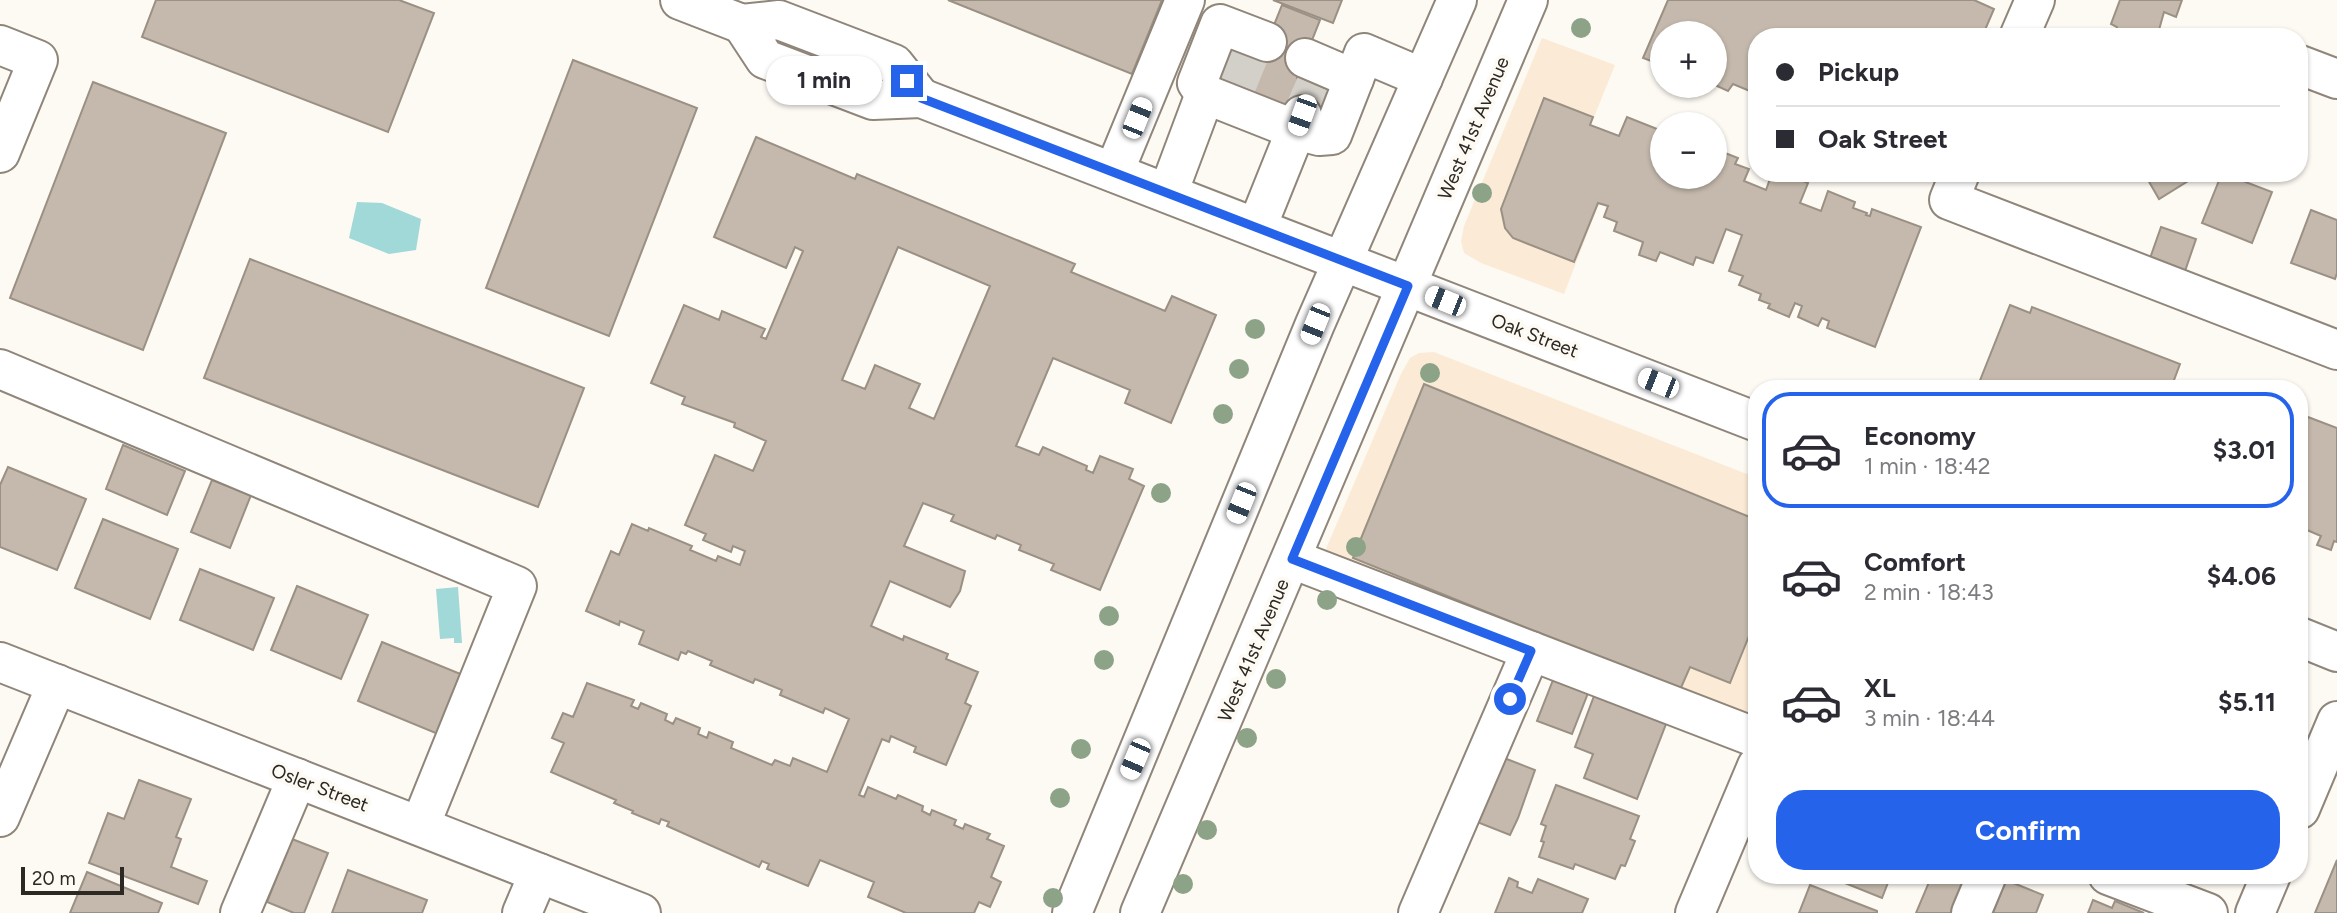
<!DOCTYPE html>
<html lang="en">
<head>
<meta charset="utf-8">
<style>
  body { margin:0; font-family:Figtree,sans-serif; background:#f2f2f3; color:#2b2b33; height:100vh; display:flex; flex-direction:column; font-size:26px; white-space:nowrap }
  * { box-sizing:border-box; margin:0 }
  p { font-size:23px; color:#7c7c81 }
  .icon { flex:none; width:38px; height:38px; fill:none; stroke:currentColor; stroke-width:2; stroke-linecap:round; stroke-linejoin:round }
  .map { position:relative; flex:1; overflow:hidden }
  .panel { position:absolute; left:1748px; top:380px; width:560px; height:504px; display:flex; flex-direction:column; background:#fff; border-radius:28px; box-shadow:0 2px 5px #0004 }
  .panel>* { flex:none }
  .top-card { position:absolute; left:1748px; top:28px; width:560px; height:154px; border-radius:28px; box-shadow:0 2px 5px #0004; display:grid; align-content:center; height:154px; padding:0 28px; background:#fff }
  .tools { position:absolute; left:1650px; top:21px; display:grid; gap:14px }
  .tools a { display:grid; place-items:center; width:77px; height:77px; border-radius:50%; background:#fff; box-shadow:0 2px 5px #0004; font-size:35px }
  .scale { position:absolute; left:21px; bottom:18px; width:103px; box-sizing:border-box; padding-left:7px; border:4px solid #2c2823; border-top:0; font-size:19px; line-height:24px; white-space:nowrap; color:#2c2823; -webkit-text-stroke:5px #fdf9f3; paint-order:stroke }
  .end { position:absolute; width:32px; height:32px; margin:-16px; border:9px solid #2563eb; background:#fff; box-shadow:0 0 0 4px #fff }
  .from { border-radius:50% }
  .bubble { position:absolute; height:49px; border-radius:24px; background:#fff; box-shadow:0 2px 5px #0004; font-size:23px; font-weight:700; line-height:49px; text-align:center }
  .car { position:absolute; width:21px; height:42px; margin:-21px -10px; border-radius:9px; box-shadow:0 0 5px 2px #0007; background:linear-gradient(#fff 24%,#345 0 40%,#fff 0 76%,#345 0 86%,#fff 0) }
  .top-card b { display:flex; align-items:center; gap:24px; height:66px; font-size:26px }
  .top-card b+b { border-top:2px solid #e1e1e2 }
  .top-card i { width:18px; height:18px; background:#2b2b33 }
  ul { padding:12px 0 0; list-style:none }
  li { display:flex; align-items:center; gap:21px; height:116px; margin:0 14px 10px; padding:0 14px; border:4px solid transparent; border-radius:28px }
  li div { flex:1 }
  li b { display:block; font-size:26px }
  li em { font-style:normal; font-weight:700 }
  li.on { border-color:#2563eb }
  li>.icon { width:63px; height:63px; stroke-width:1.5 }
  .button { display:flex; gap:14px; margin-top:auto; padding:14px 28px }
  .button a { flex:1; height:80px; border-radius:28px; background:#2563eb; color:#fff; font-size:28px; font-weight:700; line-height:80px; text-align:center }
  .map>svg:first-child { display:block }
  .built { fill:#fbebd6 }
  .water { fill:#a1d8d8 }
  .building { fill:#c4b9ac; stroke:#9a9083; stroke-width:2; fill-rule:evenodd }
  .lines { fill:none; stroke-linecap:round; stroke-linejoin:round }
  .minor-tunnel { stroke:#d3cfc9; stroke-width:38; stroke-dasharray:38 19; stroke-linecap:butt }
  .minor-casing { stroke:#8f8579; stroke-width:42 }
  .major-casing { stroke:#8f8579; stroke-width:42 }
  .minor { stroke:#fff; stroke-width:38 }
  .major { stroke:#fff; stroke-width:38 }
  .tree { fill:#8da387 }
  .route { stroke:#2563eb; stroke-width:9 }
  .labels { text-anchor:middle; stroke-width:7; stroke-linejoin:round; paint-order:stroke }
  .street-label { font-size:19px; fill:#2c2823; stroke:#fdf9f3 }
</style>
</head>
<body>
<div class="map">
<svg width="2337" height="913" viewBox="0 0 2337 913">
  <rect width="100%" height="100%" fill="#fdf9f3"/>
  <g class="built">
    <path d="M1542 38 1615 65 1577 159 1611 172 1564 294 1481 263 1464 253 1461 241 1464 226Z"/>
    <path d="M1434 352 1757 478V695L1749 714 1730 716 1335 564 1325 551 1401 374 1410 358 1419 353Z"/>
  </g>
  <g class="water">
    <path d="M357 202 382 203 421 219 416 250 389 254 349 238Z"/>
    <path d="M458 587 462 643H454V638L440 639 436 589Z"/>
  </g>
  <g class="building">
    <path d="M156 0H399L434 13 388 132 142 37Z"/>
    <path d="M948 0H1162L1132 74Z"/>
    <path d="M1273 0H1342L1333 23Z"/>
    <path d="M1668 0H1974L1994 9 1982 37H1757V94L1733 84 1728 91 1715 85V33H1662V65L1643 58Z"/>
    <path d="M2120 0H2182L2176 17 2164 12 2157 37H2117V27L2111 24Z"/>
    <path d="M1282 5 1320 20 1297 78 1330 91 1322 120 1217 80 1231 48 1260 60Z"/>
    <path d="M573 60 697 108 609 336 486 288Z"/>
    <path d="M93 82 226 133 143 350 10 298Z"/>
    <path d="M1544 98 1593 117 1590 125 1619 136 1627 117 1662 131V177H1715V149L1738 158 1735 164 1749 169 1744 181 1766 190 1772 173H1783L1808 183 1800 203 1821 211 1828 191 1855 202 1853 208 1867 213 1866 215 1870 216 1872 209 1921 227 1875 347 1827 328 1829 321 1822 318 1818 326 1798 317 1802 306 1795 303 1789 317 1768 308 1770 304 1759 300 1761 294 1739 285 1743 276 1729 271 1742 235 1726 229 1713 263 1696 257 1693 265 1660 252 1656 261 1639 255 1643 242 1614 231 1617 222 1604 217 1608 206 1598 203 1574 262 1513 238 1505 228 1501 209Z"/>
    <path d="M756 137 855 179 857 174 1075 264 1071 272 1165 311 1172 296 1216 315 1171 423 1125 403 1130 390 1053 358 1016 446 1039 455 1043 447 1087 466 1086 470 1093 473 1100 456 1133 469 1129 479 1144 486 1100 590 1051 570 1054 564 1019 550 1021 545 997 535 995 539 951 521 954 515 923 503 904 546 965 571 960 591 950 607 890 581 871 626 903 640 904 636 948 654 946 659 978 672 965 703 971 706 946 765 914 752 916 747 891 736 889 742 882 739 859 795 864 797 868 787 896 799 898 795 923 806 922 811 930 815 932 810 956 820 954 825 963 829 965 824 990 834 987 839 1004 846 991 877 1001 882 990 907 979 902 974 913H906L868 897 874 882 820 860 808 886 767 869 769 864 762 861 759 867 667 826 669 822 661 819 659 824 632 813 633 811 614 803 616 800 551 772 564 743 552 738 563 713 573 717 587 683 634 700 631 706 638 709 641 703 667 714 665 720 673 724 676 718 700 728 698 734 707 738 709 732 733 742 731 748 772 765 775 760 790 766 793 758 827 772 849 719 825 708 823 713 780 695 782 690 755 679 753 683 710 665 712 661 688 651 686 654 681 652 678 660 639 644 644 631 620 621 619 625 586 611 611 551 619 555 632 524 648 531 649 528 692 546 690 550 716 561 718 556 740 565 745 551 733 546 731 552 703 540 706 534 685 525 715 455 753 471 766 441 734 427 735 423 682 404 685 397 651 383 684 305 719 320 722 311 765 329 761 337 766 339 803 251 795 247 786 268 714 237ZM898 247 990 286 934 419 909 408 920 384 875 365 865 389 842 380Z"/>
    <path d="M2144 173H2201L2159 199Z"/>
    <path d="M2222 173 2272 192 2252 243 2202 223Z"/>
    <path d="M2311 210 2337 220V273L2335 279 2291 263Z"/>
    <path d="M2161 227 2196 239 2183 277 2148 264Z"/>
    <path d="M250 259 584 388 538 507 204 378Z"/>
    <path d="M2010 305 2030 313 2032 307 2180 364 2171 388H1977Z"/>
    <path d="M1424 384 1757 520V616L1730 683 1690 667 1680 690 1353 558Z"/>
    <path d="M2308 417 2337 428V542L2334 541 2331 550 2317 545 2321 536 2300 527V438Z"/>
    <path d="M123 445 185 471 167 515 106 489Z"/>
    <path d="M8 467 86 499 57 570 0 547V485Z"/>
    <path d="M212 480 251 495 230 548 191 532Z"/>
    <path d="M103 519 178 549 150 619 75 588Z"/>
    <path d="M200 569 274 598 253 650 180 620Z"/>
    <path d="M297 586 368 615 341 679 271 650Z"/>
    <path d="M382 642 463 675 438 734 358 701Z"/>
    <path d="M1553 680 1588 693 1572 734 1537 721Z"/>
    <path d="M1594 696 1666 724 1637 799 1584 778 1593 754 1575 747Z"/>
    <path d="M1499 756 1535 770 1518 818 1510 835 1472 820Z"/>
    <path d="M139 780 191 799 176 837 181 839 171 867 207 881 198 904 89 863 108 813 124 819Z"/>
    <path d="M1556 785 1639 816 1630 839 1635 841 1625 866 1621 865 1615 879 1575 864 1573 869 1539 857 1544 842 1541 841 1546 826 1541 824Z"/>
    <path d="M292 839 328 853 304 913H294L267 902Z"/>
    <path d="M2337 860V913H2315Z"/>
    <path d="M348 870 427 900 422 913H332Z"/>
    <path d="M87 872 162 903 158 913H70Z"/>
    <path d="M1825 875H1891L1882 898Z"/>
    <path d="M1932 875H1961L1968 878 1953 913H1916Z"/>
    <path d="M1509 878 1518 882 1517 887 1532 893 1538 879 1588 899 1582 913H1495Z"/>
    <path d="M2006 880 2043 895 2036 913H1993Z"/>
    <path d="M1810 885 1877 911V913H1799Z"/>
    <path d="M2093 900 2112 908 2115 901 2144 913H2088Z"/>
  </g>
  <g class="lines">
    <g class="minor-tunnel">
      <path d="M1236 88 1249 56"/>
      <path d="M1302 115 1315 85"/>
    </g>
    <defs>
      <g id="minor">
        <path d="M2019 37 2035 0"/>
        <path d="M0 45 38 60 0 153"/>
        <path d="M1305 58 1354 79"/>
        <path d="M2300 65 2337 79"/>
        <path d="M1205 94 1197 83 1220 24 1267 42"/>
        <path d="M1302 115 1296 130 1319 136 1332 135 1364 53 1423 78"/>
        <path d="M1114 172 1185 0"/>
        <path d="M1960 173 1949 200 2337 350"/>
        <path d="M1168 193 1205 94 1296 130 1257 227"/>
        <path d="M0 369 517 586 420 826"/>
        <path d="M1292 559 1757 738"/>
        <path d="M0 662 641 913"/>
        <path d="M2300 809 2337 721"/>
        <path d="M0 817 57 684"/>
        <path d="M2108 875 2208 913"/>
        <path d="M240 913 297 778"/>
        <path d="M522 913 539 873"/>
        <path d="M1418 913 1531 651"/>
        <path d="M1695 913 1757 766"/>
        <path d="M1971 913 1987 875"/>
        <path d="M2255 913 2271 875"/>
      </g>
      <g id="major">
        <path d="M680 0 742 24 779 20 894 64 921 98"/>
        <path d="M742 24 765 59 873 100 921 98 1757 422"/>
        <path d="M2300 637 2337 652"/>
        <path d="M1072 913 1315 324 1457 0"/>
        <path d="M1140 913 1528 0"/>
      </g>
    </defs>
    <use href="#minor" class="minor-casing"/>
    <use href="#major" class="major-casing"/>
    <use href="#minor" class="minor"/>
    <use href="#major" class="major"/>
  </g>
  <g class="tree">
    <circle cx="1581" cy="28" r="10"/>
    <circle cx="1482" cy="193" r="10"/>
    <circle cx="1255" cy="329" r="10"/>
    <circle cx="1239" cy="369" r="10"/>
    <circle cx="1430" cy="373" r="10"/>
    <circle cx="1223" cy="414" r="10"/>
    <circle cx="1161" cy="493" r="10"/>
    <circle cx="1356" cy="547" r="10"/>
    <circle cx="1327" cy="600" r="10"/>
    <circle cx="1109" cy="616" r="10"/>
    <circle cx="1104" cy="660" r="10"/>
    <circle cx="1276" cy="679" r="10"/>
    <circle cx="1247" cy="738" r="10"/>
    <circle cx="1081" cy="749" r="10"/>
    <circle cx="1060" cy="798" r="10"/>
    <circle cx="1207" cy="830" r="10"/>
    <circle cx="1183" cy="884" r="10"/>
    <circle cx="1053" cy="898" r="10"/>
  </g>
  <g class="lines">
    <path class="route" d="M907 81 921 98 1408 286 1292 559 1531 651 1510 699"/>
  </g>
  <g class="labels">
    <g class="street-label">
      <text transform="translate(1473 128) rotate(-67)" y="7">West 41st Avenue</text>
      <text transform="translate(1535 335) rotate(21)" y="7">Oak Street</text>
      <text transform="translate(1253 650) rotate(-67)" y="7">West 41st Avenue</text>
      <text transform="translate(320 787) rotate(21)" y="7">Osler Street</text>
    </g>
  </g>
</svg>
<div class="tools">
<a>+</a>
<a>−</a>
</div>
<div class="scale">20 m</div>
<i class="end from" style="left:1510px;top:699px"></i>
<i class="end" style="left:907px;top:81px"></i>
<div class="bubble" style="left:766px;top:56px;width:116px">1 min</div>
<i class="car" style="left:1302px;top:115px;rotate:200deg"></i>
<i class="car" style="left:1137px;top:118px;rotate:22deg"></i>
<i class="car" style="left:1445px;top:301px;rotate:292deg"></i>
<i class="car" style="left:1315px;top:324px;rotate:202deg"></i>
<i class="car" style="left:1658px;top:383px;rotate:292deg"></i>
<i class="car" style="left:1241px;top:503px;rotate:202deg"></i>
<i class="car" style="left:1135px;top:759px;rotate:203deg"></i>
<div class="top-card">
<b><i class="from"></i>Pickup</b>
<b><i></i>Oak Street</b>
</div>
<section class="panel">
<ul>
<li class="on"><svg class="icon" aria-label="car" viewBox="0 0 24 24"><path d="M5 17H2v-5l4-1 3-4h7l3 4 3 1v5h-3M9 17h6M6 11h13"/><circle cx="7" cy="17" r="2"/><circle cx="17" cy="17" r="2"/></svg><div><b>Economy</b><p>1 min · 18:42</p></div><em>$3.01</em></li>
<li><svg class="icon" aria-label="car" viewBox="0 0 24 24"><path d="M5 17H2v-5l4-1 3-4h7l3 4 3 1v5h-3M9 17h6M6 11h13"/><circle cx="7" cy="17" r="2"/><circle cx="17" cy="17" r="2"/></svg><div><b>Comfort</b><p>2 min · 18:43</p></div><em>$4.06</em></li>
<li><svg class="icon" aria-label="car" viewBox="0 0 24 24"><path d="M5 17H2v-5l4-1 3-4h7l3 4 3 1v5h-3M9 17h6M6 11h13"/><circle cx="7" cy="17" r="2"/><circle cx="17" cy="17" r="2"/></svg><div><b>XL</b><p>3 min · 18:44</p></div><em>$5.11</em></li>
</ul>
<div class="button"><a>Confirm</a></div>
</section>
</div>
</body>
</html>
